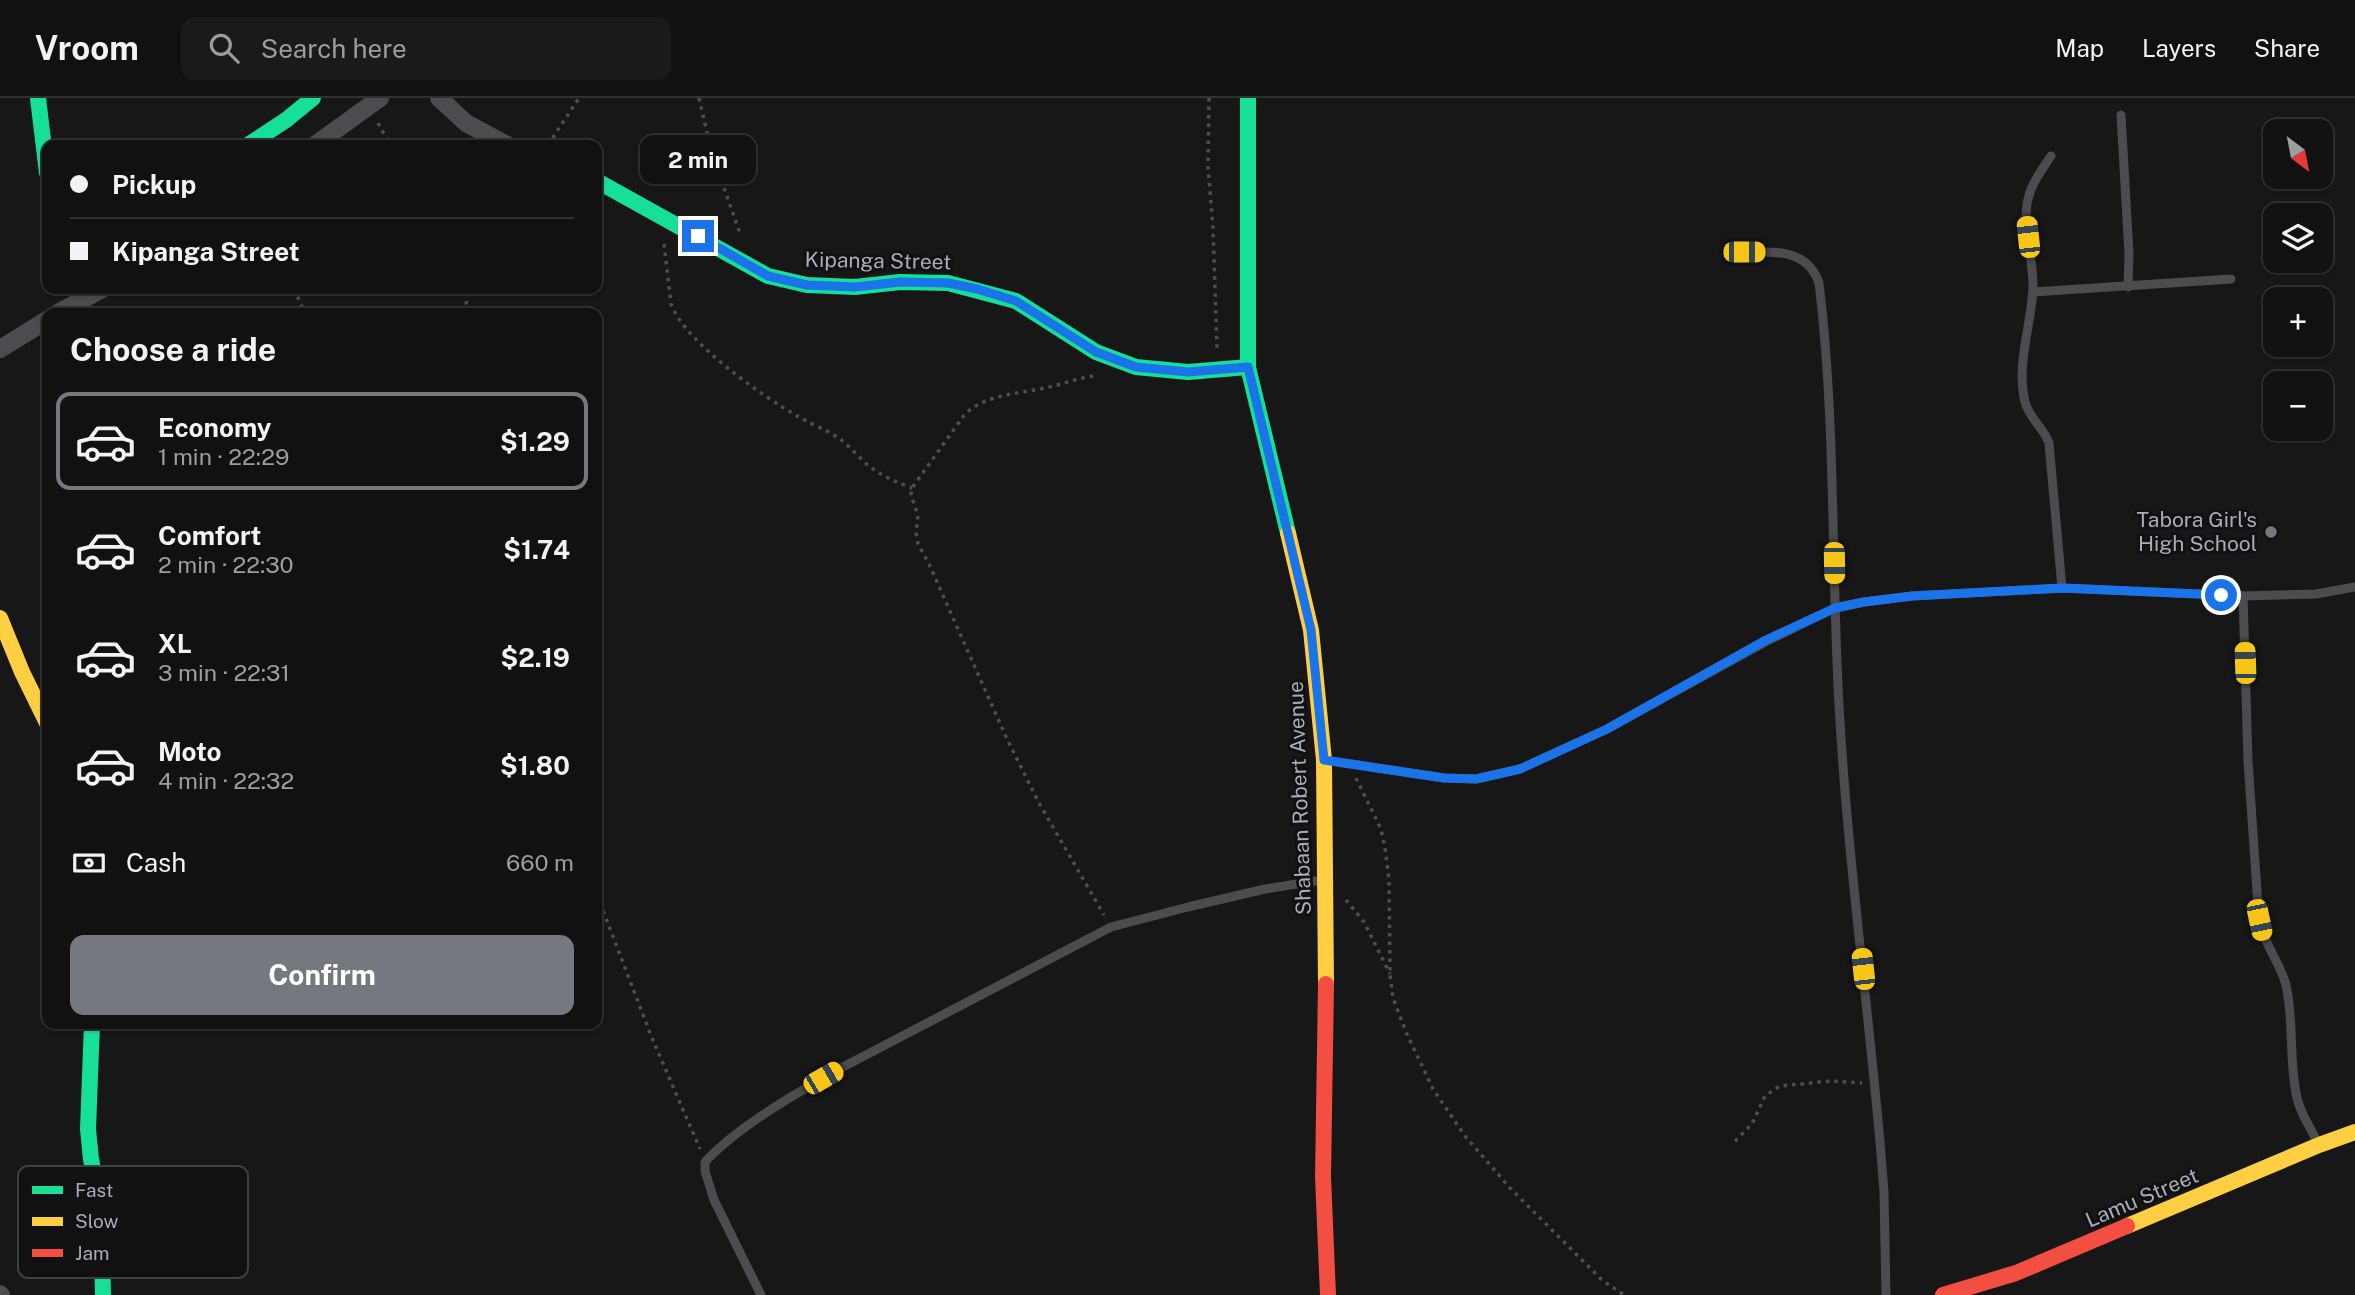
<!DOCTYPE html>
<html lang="en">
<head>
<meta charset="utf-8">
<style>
  body { margin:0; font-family:"Public Sans",sans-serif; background:#1a1a1a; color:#f1f3f6; height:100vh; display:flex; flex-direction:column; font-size:26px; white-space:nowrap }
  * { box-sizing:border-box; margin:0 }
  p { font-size:23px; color:#9c9d9f }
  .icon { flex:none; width:38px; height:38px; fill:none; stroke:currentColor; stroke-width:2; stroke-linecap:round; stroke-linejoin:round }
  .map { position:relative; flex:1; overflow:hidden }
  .details { position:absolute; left:42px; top:210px; width:560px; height:721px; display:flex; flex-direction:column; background:#111; border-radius:14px; box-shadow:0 2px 5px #0004,0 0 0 2px #303131 }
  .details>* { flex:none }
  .hud { position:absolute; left:42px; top:42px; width:560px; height:154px; border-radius:14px; box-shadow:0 2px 5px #0004,0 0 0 2px #303131; display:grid; align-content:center; height:154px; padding:0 28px; background:#111 }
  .needle { width:46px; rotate:148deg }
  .fabs { position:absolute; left:2263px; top:21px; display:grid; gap:14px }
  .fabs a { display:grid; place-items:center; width:70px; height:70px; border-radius:14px; background:#111; box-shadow:0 2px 5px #0004,0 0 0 2px #303131; font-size:35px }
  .end { position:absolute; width:32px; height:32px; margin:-16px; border:9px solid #1a73e8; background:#fff; box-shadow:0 0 0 4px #fff }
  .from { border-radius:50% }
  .bubble { position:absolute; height:49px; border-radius:14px; background:#111; box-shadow:0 2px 5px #0004,0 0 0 2px #303131; font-size:23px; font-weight:700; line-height:49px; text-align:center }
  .car { position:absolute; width:21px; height:42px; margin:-21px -10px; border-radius:9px; box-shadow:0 0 5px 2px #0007; background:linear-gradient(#f5c518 24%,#345 0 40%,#f5c518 0 76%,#345 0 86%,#f5c518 0) }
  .hud b { display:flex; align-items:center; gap:24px; height:66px; font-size:26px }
  .hud b+b { border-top:2px solid #303131 }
  .hud i { width:18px; height:18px; background:#f1f3f6 }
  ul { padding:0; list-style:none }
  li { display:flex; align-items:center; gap:21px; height:98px; margin:0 14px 10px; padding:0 14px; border:4px solid transparent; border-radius:14px }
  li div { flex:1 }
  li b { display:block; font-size:26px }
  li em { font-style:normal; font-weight:700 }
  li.selected { border-color:#75787f }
  li>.icon { width:63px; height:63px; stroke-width:1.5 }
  h2 { padding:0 28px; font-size:32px; line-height:84px }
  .pay { display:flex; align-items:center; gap:18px; height:77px; padding:0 28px; font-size:26px }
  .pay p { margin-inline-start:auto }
  .primary-button { display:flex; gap:14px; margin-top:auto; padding:14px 28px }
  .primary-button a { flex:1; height:80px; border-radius:14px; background:#75787f; color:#fff; font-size:28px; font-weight:700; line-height:80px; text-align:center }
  header { display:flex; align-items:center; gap:42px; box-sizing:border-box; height:98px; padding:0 35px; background:#111; border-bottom:2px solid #303131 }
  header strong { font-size:33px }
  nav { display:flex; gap:38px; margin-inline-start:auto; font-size:24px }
  .search { width:490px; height:63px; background:#1a1a1a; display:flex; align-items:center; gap:18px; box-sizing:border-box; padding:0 24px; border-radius:14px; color:#9c9d9f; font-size:26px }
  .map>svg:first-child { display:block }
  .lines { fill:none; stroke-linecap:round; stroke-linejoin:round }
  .path { stroke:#4d4e51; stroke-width:3.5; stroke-dasharray:3.5 5; stroke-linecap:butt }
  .lane { stroke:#4b4c4f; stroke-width:9 }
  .street { stroke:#4b4c4f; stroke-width:18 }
  .fast { stroke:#16e098; stroke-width:16 }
  .slow { stroke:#ffcf43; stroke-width:16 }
  .jam { stroke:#f24e42; stroke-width:16 }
  .route { stroke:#1a73e8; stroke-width:9 }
  .poi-dot { fill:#75787f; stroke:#111113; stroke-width:2.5 }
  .labels { text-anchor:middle; stroke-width:6; stroke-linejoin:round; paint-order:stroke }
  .street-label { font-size:21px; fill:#a8adb7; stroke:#111113 }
  .poi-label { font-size:21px; fill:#a8adb7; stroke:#111113; text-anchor:end }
  .key { fill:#111113; stroke:#3e4044; stroke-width:2 }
  .key-label { font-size:19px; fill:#a8adb7 }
</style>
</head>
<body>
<header>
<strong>Vroom</strong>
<div class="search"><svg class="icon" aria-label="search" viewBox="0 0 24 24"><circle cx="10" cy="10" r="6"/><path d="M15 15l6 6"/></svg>Search here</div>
<nav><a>Map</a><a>Layers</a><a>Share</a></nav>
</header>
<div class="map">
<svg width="2355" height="1197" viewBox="0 0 2355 1197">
  <rect width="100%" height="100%" fill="#171717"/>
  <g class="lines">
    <g class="path">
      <path d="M699 0 712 56 741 138"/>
      <path d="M1209 0 1208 69 1213 130 1217 250"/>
      <path d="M378 25 390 47"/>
      <path d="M548 47 579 0"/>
      <path d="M664 146 671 206C685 244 763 299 799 319 811 326 825 331 837 339 849 347 858 359 869 368 882 378 896 384 912 390"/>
      <path d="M294 191 305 215"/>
      <path d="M466 215 467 191"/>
      <path d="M1093 278C1078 280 1064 286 1049 289 1020 296 988 295 965 316L912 390 911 397 918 417 916 435 918 446 929 466 1007 641 1039 705 1104 817"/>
      <path d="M1356 680 1381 731 1385 750 1389 781 1390 876 1393 900 1406 934 1433 991 1465 1038 1510 1090 1602 1182 1624 1197"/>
      <path d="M597 797 652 940 700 1051"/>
      <path d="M1346 802 1364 824 1390 876"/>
      <path d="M1735 1043 1752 1026 1765 998 1780 988 1831 983 1862 985"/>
    </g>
    <g class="lane">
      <path d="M2121 17 2129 156 2128 189"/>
      <path d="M2051 58C2041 73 2030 87 2027 106 2023 134 2034 163 2033 191 2031 228 2016 267 2025 304 2029 320 2043 329 2049 345L2062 490"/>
      <path d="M1743 154C1774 154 1807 150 1819 185 1836 325 1831 466 1839 607 1847 753 1867 898 1880 1044L1884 1094 1886 1197"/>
      <path d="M2033 194 2231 181"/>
      <path d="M2243 498 2248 663 2259 822C2264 847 2280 864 2286 887 2294 922 2289 960 2296 995 2299 1013 2310 1029 2318 1045"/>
      <path d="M1325 662 1444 680 1476 681 1520 671 1607 631 1767 543 1835 510 1864 504 1912 498 2062 490 2243 498 2316 496 2355 489"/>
      <path d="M761 1197 714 1102 705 1073V1064C738 1028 800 993 843 969L1111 829 1188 809 1265 791 1322 782"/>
    </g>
    <g class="street">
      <path d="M439 0 466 25 507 47"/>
      <path d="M315 47 380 0"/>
      <path d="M58 215 102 191"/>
      <path d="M0 251 47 222"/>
      <path d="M0 1196 1 1197"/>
    </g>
    <g class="fast">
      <path d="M38 0 47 75"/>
      <path d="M1248 0V269L1288 435"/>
      <path d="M248 47 286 22 313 0"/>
      <path d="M597 83 768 178 807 187 855 189 900 184 948 185 1016 203 1096 254 1136 269 1188 274 1248 269"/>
      <path d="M92 926 88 1031 91 1061 101 1113 103 1197"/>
    </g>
    <g class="slow">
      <path d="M1288 435 1311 532 1324 662 1326 886"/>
      <path d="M0 520 22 574 47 625"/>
      <path d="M2127 1128 2319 1047 2355 1034"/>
    </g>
    <g class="jam">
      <path d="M1326 886 1323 1079 1328 1197"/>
      <path d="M1943 1197 2016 1175 2127 1128"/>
    </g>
  </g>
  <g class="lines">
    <path class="route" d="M698 138 768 178 807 187 855 189 900 184 948 185 977 191 1016 203 1096 254 1136 269 1188 274 1248 269 1311 532 1324 662 1444 680 1476 681 1520 671 1607 631 1766 542 1835 510 1864 504 1912 498 2063 490 2221 497"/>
  </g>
  <circle class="poi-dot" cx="2271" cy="434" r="7"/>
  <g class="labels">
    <g class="street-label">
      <text transform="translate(878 163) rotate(1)" y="7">Kipanga Street</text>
      <text transform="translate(1300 700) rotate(-92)" y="7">Shabaan Robert Avenue</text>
      <text transform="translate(2142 1100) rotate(-23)" y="7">Lamu Street</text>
    </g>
    <g class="poi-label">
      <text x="2257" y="429">Tabora Girl's<tspan x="2257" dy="24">High School</tspan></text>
    </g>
  </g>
  <rect x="18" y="1068" width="230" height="112" rx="10" class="key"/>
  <rect x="32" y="1088" width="31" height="8" fill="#16e098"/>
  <rect x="32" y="1119" width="31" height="9" fill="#ffcf43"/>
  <rect x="32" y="1151" width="31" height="8" fill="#f24e42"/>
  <g class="key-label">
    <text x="75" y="1099">Fast</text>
    <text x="75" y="1130">Slow</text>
    <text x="75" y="1162">Jam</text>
  </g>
</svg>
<div class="fabs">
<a><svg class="needle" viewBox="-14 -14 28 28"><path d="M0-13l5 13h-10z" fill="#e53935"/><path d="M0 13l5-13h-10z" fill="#9c9d9f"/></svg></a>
<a><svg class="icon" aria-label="layers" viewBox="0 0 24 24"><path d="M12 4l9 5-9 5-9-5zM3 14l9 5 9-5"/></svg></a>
<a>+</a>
<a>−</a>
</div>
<i class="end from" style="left:2221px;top:497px"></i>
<i class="end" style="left:698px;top:138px"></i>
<div class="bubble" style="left:640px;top:37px;width:116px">2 min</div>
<i class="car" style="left:2028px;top:139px;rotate:354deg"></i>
<i class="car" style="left:1744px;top:154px;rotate:90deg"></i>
<i class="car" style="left:1834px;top:465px;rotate:179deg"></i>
<i class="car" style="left:2245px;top:565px;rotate:358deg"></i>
<i class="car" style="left:2259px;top:822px;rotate:168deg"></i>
<i class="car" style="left:1863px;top:871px;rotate:354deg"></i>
<i class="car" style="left:823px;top:980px;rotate:60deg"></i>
<div class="hud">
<b><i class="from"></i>Pickup</b>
<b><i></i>Kipanga Street</b>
</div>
<section class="details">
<h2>Choose a ride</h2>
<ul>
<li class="selected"><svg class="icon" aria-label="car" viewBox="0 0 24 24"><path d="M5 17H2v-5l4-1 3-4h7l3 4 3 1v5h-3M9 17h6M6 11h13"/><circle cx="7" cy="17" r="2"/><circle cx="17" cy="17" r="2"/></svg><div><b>Economy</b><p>1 min · 22:29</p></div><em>$1.29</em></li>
<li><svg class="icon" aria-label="car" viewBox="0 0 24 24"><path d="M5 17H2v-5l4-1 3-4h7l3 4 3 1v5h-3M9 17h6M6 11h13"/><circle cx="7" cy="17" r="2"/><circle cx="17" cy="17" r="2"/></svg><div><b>Comfort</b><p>2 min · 22:30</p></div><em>$1.74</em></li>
<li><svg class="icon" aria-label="car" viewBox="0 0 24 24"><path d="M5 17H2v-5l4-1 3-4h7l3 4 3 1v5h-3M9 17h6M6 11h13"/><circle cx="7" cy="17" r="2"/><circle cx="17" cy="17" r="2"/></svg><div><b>XL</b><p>3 min · 22:31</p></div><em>$2.19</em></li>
<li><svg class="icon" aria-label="car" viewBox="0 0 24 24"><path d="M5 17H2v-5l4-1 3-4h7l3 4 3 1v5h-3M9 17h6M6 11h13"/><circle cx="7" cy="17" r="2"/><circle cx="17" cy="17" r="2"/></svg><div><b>Moto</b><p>4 min · 22:32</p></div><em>$1.80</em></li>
</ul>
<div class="pay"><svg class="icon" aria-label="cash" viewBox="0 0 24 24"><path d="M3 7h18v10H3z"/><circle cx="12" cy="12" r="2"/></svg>Cash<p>660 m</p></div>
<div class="primary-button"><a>Confirm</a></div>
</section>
</div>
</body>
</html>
